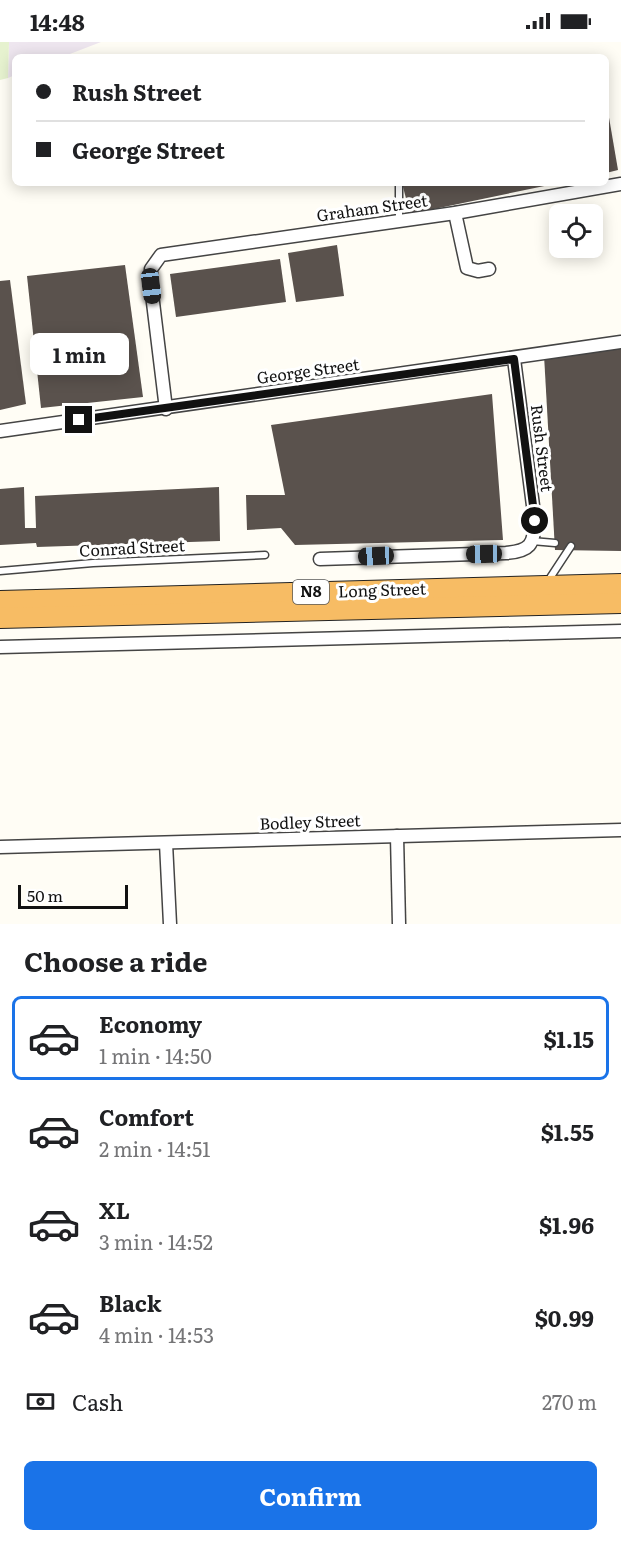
<!DOCTYPE html>
<html lang="en">
<head>
<meta charset="utf-8">
<style>
  body { margin:0; font-family:Literata,serif; background:#f6f6f6; color:#202124; height:100vh; display:flex; flex-direction:column; font-size:22px; white-space:nowrap }
  * { box-sizing:border-box; margin:0 }
  p { font-size:20px; color:#757577 }
  .icon { flex:none; width:33px; height:33px; fill:none; stroke:currentColor; stroke-width:2; stroke-linecap:round; stroke-linejoin:round }
  .map { position:relative; height:882px; overflow:hidden }
  .sheet { display:flex; flex-direction:column; background:#fff; flex:1 }
  .sheet>* { flex:none }
  .banner { position:absolute; left:12px; top:12px; width:597px; height:132px; border-radius:9px; box-shadow:0 3px 15px #0003; display:grid; align-content:center; height:132px; padding:0 24px; background:#fff }
  .controls { position:absolute; left:549px; top:162px; display:grid; gap:12px }
  .controls a { display:grid; place-items:center; width:54px; height:54px; border-radius:9px; background:#fff; box-shadow:0 3px 15px #0003; font-size:30px }
  .scale { position:absolute; left:18px; bottom:15px; width:110px; box-sizing:border-box; padding-left:6px; border:3px solid #111; border-top:0; font-size:16px; line-height:21px; white-space:nowrap; color:#111; -webkit-text-stroke:4px #fff; paint-order:stroke }
  .end { position:absolute; width:27px; height:27px; margin:-14px; border:8px solid #111; background:#fff; box-shadow:0 0 0 3px #fff }
  .from { border-radius:50% }
  .bubble { position:absolute; height:42px; border-radius:9px; background:#fff; box-shadow:0 3px 15px #0003; font-size:20px; font-weight:700; line-height:42px; text-align:center }
  .car { position:absolute; width:18px; height:36px; margin:-18px -9px; border-radius:8px; box-shadow:0 0 4px 2px #0007; background:linear-gradient(#222 24%,#8ab4d8 0 40%,#222 0 76%,#8ab4d8 0 86%,#222 0) }
  .banner b { display:flex; align-items:center; gap:21px; height:57px; font-size:22px }
  .banner b+b { border-top:2px solid #e0e0e0 }
  .banner i { width:15px; height:15px; background:#202124 }
  ul { padding:0; list-style:none }
  li { display:flex; align-items:center; gap:18px; height:84px; margin:0 12px 9px; padding:0 12px; border:3px solid transparent; border-radius:9px }
  li div { flex:1 }
  li b { display:block; font-size:22px }
  li em { font-style:normal; font-weight:700 }
  li.current { border-color:#1a73e8 }
  li>.icon { width:54px; height:54px; stroke-width:1.5 }
  h2 { padding:0 24px; font-size:27px; line-height:72px }
  .pay { display:flex; align-items:center; gap:15px; height:66px; padding:0 24px; font-size:22px }
  .pay p { margin-inline-start:auto }
  .cta { display:flex; gap:12px; margin-top:auto; padding:12px 24px }
  .cta a { flex:1; height:69px; border-radius:9px; background:#1a73e8; color:#fff; font-size:24px; font-weight:700; line-height:69px; text-align:center }
  .status { display:flex; justify-content:space-between; align-items:center; height:42px; padding:0 30px; background:#fff; direction:ltr }
  .status svg { height:16px; fill:currentColor }
  .map>svg:first-child { display:block }
  .industrial { fill:#eee6ef }
  .pitch { fill:#e6f2cf }
  .building { fill:#5a524d }
  .lines { fill:none; stroke-linecap:round; stroke-linejoin:round }
  .service-casing { stroke:#444; stroke-width:9 }
  .minor-casing { stroke:#444; stroke-width:15 }
  .trunk-casing { stroke:#222; stroke-width:22 }
  .service { stroke:#fff; stroke-width:6 }
  .minor { stroke:#fff; stroke-width:12 }
  .trunk { stroke:#f7bc64; stroke-width:20 }
  .route { stroke:#111; stroke-width:8 }
  .labels { text-anchor:middle; stroke-width:6; stroke-linejoin:round; paint-order:stroke }
  .shield { fill:#fff; stroke:#585858; stroke-width:1.5 }
  .shield-label { font-size:15px; font-weight:bold; fill:#111 }
  .street-label { font-size:16px; fill:#111; stroke:#fff }
</style>
</head>
<body>
<div class="status"><b>14:48</b><svg viewBox="0 0 49 12"><path d="M0 12V9h3v3zM5 12V6h3v6zM10 12V3h3v9zM15 12V0h3v12zM26 1h20v11H26zM47 4h2v5h-2z"/></svg></div>
<div class="map">
<svg width="621" height="882" viewBox="0 0 621 882">
  <rect width="100%" height="100%" fill="#fffdf5"/>
  <path class="industrial" d="M9 0H101L62 15H15V33L8 36Z"/>
  <path class="pitch" d="M0 0H9L8 36 0 38Z"/>
  <g class="building">
    <path d="M606 58 618 128 606 131Z"/>
    <path d="M402 141H554V142L410 172Z"/>
    <path d="M337 203 344 254 296 260 288 211Z"/>
    <path d="M280 217 286 260 176 275 170 232Z"/>
    <path d="M125 223 143 355 41 366 27 234Z"/>
    <path d="M10 238 26 362 0 368V239Z"/>
    <path d="M621 304V509L555 508 544 313Z"/>
    <path d="M492 352 503 498 295 503 281 486 247 488 246 453H285L271 383Z"/>
    <path d="M24 445 25 486H36L35 454 219 445 220 499 37 505 36 501 0 503V447Z"/>
  </g>
  <g class="lines">
    <defs>
      <g id="service">
        <path d="M399 179V141"/>
        <path d="M532 499 555 501"/>
        <path d="M0 529 93 521 265 513"/>
        <path d="M548 539 571 504"/>
      </g>
      <g id="minor">
        <path d="M455 171 467 226 478 229 489 227"/>
        <path d="M166 367 151 244V227L161 213 455 171 621 142"/>
        <path d="M0 389 621 300"/>
        <path d="M320 517 506 511C530 509 534 503 535 479L514 317"/>
        <path d="M0 605 621 589"/>
        <path d="M397 794 399 882"/>
        <path d="M166 801 170 882"/>
        <path d="M0 805 621 788"/>
      </g>
      <g id="trunk">
        <path d="M0 559 621 542"/>
        <path d="M0 576 621 561"/>
      </g>
    </defs>
    <use href="#service" class="service-casing"/>
    <use href="#minor" class="minor-casing"/>
    <use href="#trunk" class="trunk-casing"/>
    <use href="#service" class="service"/>
    <use href="#minor" class="minor"/>
    <use href="#trunk" class="trunk"/>
  </g>
  <g class="lines">
    <path class="route" d="M79 378 514 317 535 479"/>
  </g>
  <g class="labels">
    <rect class="shield" x="293" y="538" width="36" height="24" rx="4.5"/>
    <g class="shield-label">
      <text x="311" y="555">N8</text>
    </g>
    <g class="street-label">
      <text transform="translate(372 166) rotate(-8)" y="6">Graham Street</text>
      <text transform="translate(308 329) rotate(-8)" y="6">George Street</text>
      <text transform="translate(542 406) rotate(83)" y="6">Rush Street</text>
      <text transform="translate(132 506) rotate(-3)" y="6">Conrad Street</text>
      <text transform="translate(382 548) rotate(-2)" y="6">Long Street</text>
      <text transform="translate(310 780) rotate(-2)" y="6">Bodley Street</text>
    </g>
  </g>
</svg>
<div class="controls">
<a><svg class="icon" aria-label="locate" viewBox="0 0 24 24"><circle cx="12" cy="12" r="6"/><path d="M12 2v4M12 18v4M2 12h4M18 12h4"/></svg></a>
</div>
<div class="scale">50 m</div>
<i class="end from" style="left:535px;top:479px"></i>
<i class="end" style="left:79px;top:378px"></i>
<div class="bubble" style="left:30px;top:291px;width:99px">1 min</div>
<i class="car" style="left:151px;top:244px;rotate:173deg"></i>
<i class="car" style="left:484px;top:512px;rotate:269deg"></i>
<i class="car" style="left:376px;top:514px;rotate:267deg"></i>
<div class="banner">
<b><i class="from"></i>Rush Street</b>
<b><i></i>George Street</b>
</div>
</div>
<section class="sheet">
<h2>Choose a ride</h2>
<ul>
<li class="current"><svg class="icon" aria-label="car" viewBox="0 0 24 24"><path d="M5 17H2v-5l4-1 3-4h7l3 4 3 1v5h-3M9 17h6M6 11h13"/><circle cx="7" cy="17" r="2"/><circle cx="17" cy="17" r="2"/></svg><div><b>Economy</b><p>1 min · 14:50</p></div><em>$1.15</em></li>
<li><svg class="icon" aria-label="car" viewBox="0 0 24 24"><path d="M5 17H2v-5l4-1 3-4h7l3 4 3 1v5h-3M9 17h6M6 11h13"/><circle cx="7" cy="17" r="2"/><circle cx="17" cy="17" r="2"/></svg><div><b>Comfort</b><p>2 min · 14:51</p></div><em>$1.55</em></li>
<li><svg class="icon" aria-label="car" viewBox="0 0 24 24"><path d="M5 17H2v-5l4-1 3-4h7l3 4 3 1v5h-3M9 17h6M6 11h13"/><circle cx="7" cy="17" r="2"/><circle cx="17" cy="17" r="2"/></svg><div><b>XL</b><p>3 min · 14:52</p></div><em>$1.96</em></li>
<li><svg class="icon" aria-label="car" viewBox="0 0 24 24"><path d="M5 17H2v-5l4-1 3-4h7l3 4 3 1v5h-3M9 17h6M6 11h13"/><circle cx="7" cy="17" r="2"/><circle cx="17" cy="17" r="2"/></svg><div><b>Black</b><p>4 min · 14:53</p></div><em>$0.99</em></li>
</ul>
<div class="pay"><svg class="icon" aria-label="cash" viewBox="0 0 24 24"><path d="M3 7h18v10H3z"/><circle cx="12" cy="12" r="2"/></svg>Cash<p>270 m</p></div>
<div class="cta"><a>Confirm</a></div>
</section>
</body>
</html>
